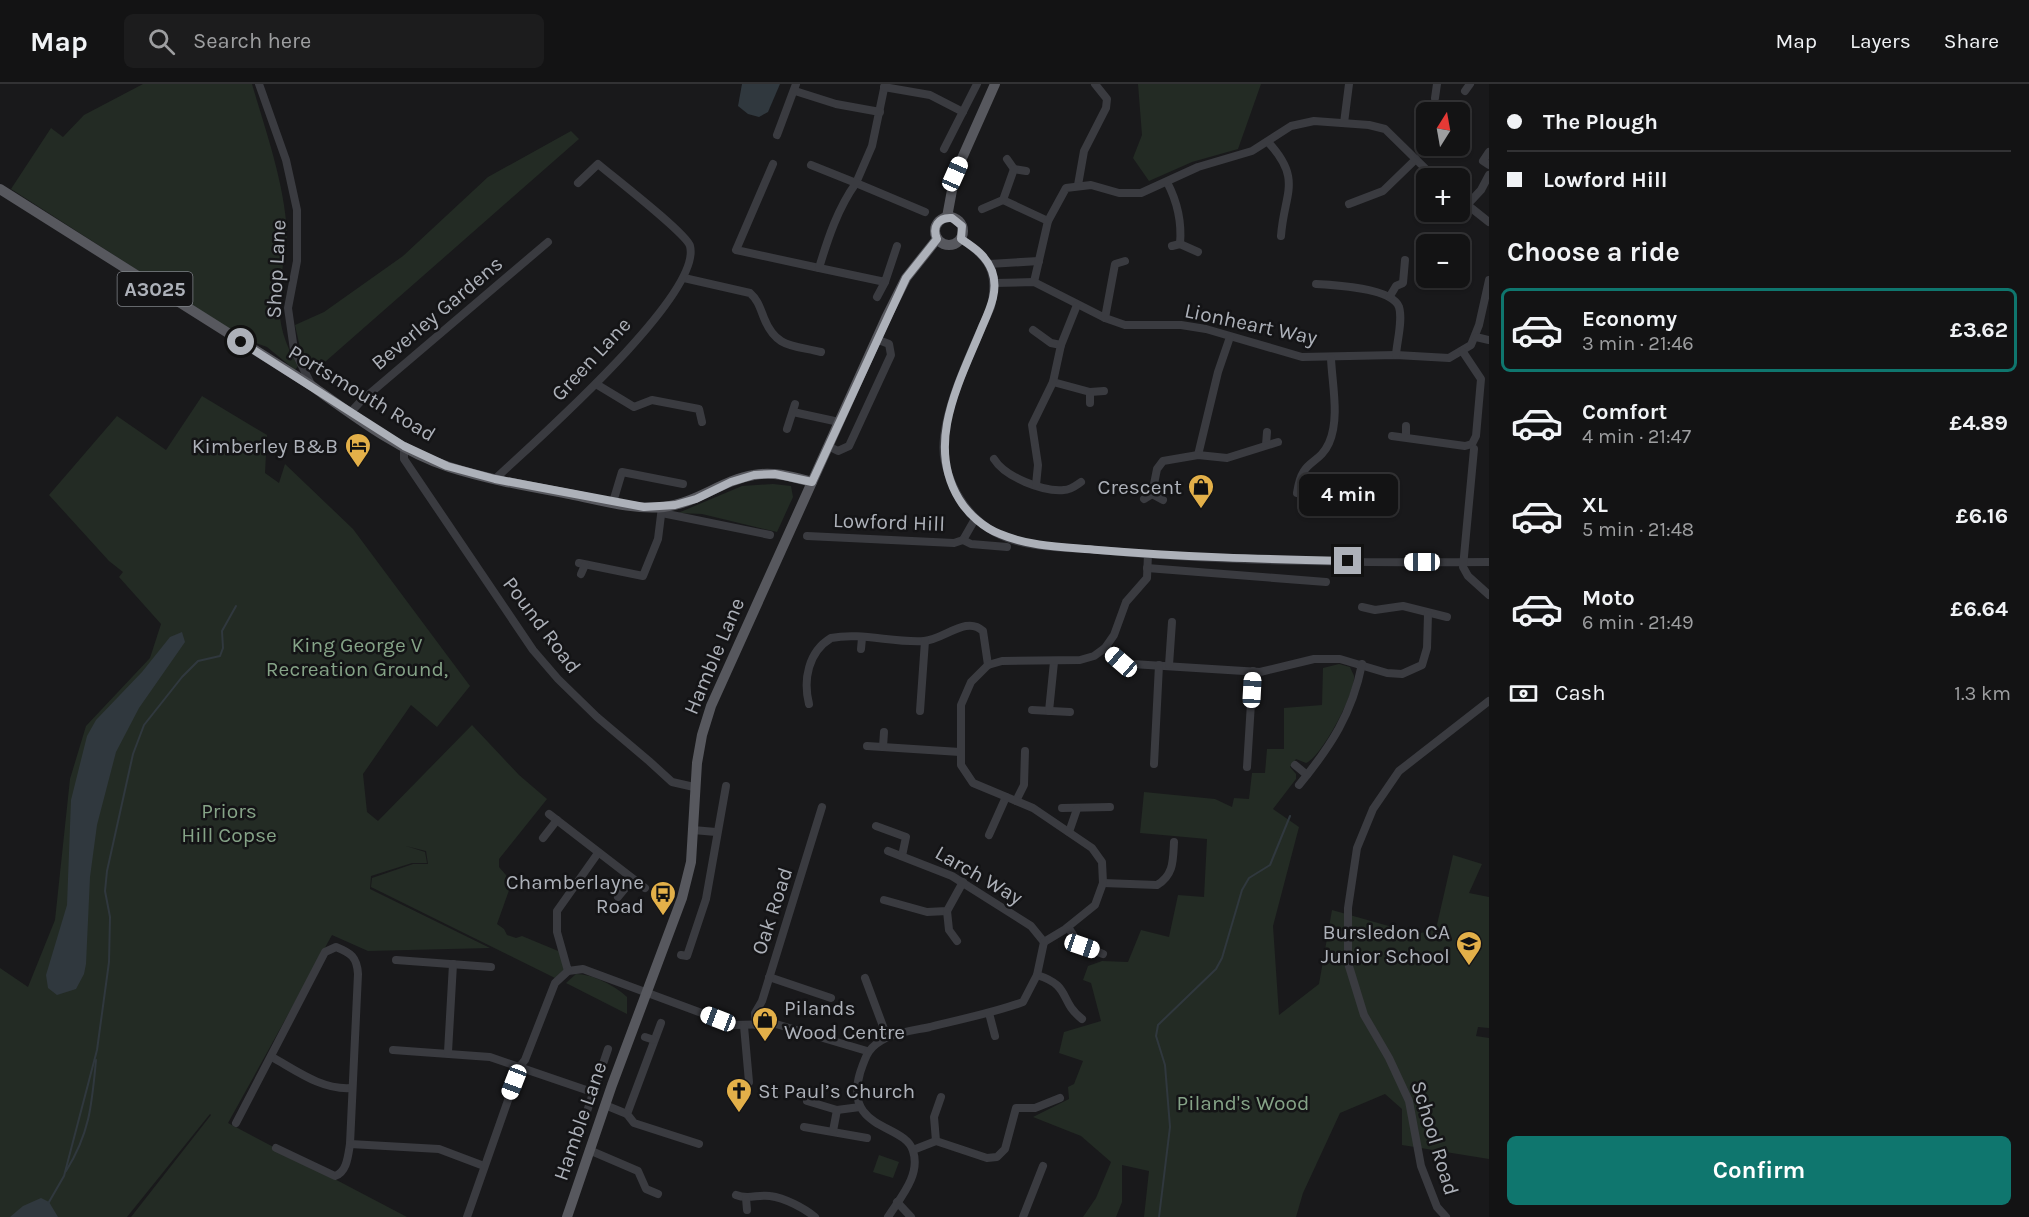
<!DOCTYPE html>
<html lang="en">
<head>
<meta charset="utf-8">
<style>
  body { margin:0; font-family:Karla,sans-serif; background:#1c1c1d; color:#f1f3f6; height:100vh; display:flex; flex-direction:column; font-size:22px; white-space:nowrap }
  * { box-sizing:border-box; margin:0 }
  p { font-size:20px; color:#9d9ea0 }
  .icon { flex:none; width:33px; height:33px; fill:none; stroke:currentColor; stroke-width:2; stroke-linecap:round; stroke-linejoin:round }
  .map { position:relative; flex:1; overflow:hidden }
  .side { display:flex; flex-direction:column; background:#131314; width:540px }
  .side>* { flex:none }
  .hud { display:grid; align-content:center; height:132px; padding:0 18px; background:#131314 }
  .needle { width:39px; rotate:11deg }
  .controls { position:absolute; left:1416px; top:18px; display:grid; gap:12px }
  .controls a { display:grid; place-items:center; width:54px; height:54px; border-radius:9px; background:#131314; box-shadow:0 2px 4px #0004,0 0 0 2px #323234; font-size:30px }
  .end { position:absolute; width:27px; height:27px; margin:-14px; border:8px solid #adb1b9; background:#111; box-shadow:0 0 0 3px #111 }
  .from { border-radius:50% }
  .bubble { position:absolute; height:42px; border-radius:9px; background:#131314; box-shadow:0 2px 4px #0004,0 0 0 2px #323234; font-size:20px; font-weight:700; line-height:42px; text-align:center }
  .car { position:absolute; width:18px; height:36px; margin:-18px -9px; border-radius:8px; box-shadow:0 0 4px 2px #0007; background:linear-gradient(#fff 24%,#345 0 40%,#fff 0 76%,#345 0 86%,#fff 0) }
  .hud b { display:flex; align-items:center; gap:21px; height:57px; font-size:22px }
  .hud b+b { border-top:2px solid #323234 }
  .hud i { width:15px; height:15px; background:#f1f3f6 }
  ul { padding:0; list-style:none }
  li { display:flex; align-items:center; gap:18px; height:84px; margin:0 12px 9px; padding:0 6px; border:3px solid transparent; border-radius:9px }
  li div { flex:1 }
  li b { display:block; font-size:22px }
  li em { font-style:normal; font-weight:700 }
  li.current { border-color:#0f766e }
  li>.icon { width:54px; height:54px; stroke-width:1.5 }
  h2 { padding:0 18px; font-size:27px; line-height:72px }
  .pay { display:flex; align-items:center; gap:15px; height:66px; padding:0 18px; font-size:22px }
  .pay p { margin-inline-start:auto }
  .primary-button { display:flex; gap:12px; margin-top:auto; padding:12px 18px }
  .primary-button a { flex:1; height:69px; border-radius:9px; background:#0f766e; color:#fff; font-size:24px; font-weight:700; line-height:69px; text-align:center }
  header { display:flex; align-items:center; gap:36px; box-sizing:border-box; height:84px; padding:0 30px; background:#131314; border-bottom:2px solid #323234 }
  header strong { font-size:28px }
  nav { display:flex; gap:33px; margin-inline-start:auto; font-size:21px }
  .search { width:420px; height:54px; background:#1c1c1d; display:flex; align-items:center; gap:15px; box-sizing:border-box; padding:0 21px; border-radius:9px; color:#9d9ea0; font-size:22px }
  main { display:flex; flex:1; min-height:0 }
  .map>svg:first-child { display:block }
  .green { fill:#232b24 }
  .water { fill:#30383e }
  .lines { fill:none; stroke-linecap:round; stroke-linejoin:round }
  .stream { stroke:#30383e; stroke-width:2 }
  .minor { stroke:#3a3b40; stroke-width:8 }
  .major { stroke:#57585e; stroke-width:10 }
  .route { stroke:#adb1b9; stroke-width:8 }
  .labels { text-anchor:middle; stroke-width:5; stroke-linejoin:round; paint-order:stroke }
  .shield { fill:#141416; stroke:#7f8288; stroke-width:1.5 }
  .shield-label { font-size:20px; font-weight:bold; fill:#adb1b9 }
  .street-label { font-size:21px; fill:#adb1b9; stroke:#141416 }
  .poi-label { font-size:21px; fill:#adb1b9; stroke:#141416; text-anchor:end }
  .park-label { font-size:21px; fill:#85a387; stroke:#141416 }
</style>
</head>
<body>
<header>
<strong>Map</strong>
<div class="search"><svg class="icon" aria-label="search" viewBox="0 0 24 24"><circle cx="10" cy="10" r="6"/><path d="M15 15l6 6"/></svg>Search here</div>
<nav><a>Map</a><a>Layers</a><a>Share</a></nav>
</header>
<main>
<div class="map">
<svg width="1489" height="1133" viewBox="0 0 1489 1133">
  <rect width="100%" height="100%" fill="#19191b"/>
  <g class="green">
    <path d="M143 0H252C266 48 284 98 287 148 287 159 284 170 283 181 277 221 276 246 298 282L295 286 267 263 245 255 11 105 51 44 63 53 84 31Z"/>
    <path d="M1138 0H1261L1238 65 1192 78 1149 97 1133 74 1142 51Z"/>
    <path d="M571 47 579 55 317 285 301 268 295 241 324 228 403 172 488 93Z"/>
    <path d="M202 312 267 351 265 389 279 399 285 380 353 445 470 602 437 643 411 621 363 690 367 728 378 737 472 641 519 691 547 715 499 775V783L512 798 497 840 504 845 507 851 516 854 522 852 563 869 567 884 555 894 371 803 372 794 413 780H428L426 767 406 762 425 768 427 779H412L371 792 370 805 490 864 368 867 332 851 228 1039 407 1133H131L211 1031 210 1030 127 1133H0V884L28 903 55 836 70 695 86 642 150 574 161 540 119 493 123 488 109 477 49 411 117 332 166 366Z"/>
    <path d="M773 400 791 402 793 413 777 448 702 430 678 429 742 402Z"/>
    <path d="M1339 580 1350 583C1351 586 1353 589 1354 592 1356 608 1321 674 1306 679L1296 675 1290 683 1296 690V695L1273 725 1299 743 1273 842 1279 931 1319 900 1332 826 1417 850 1436 845 1453 771 1482 780 1469 809 1489 813V944L1478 943 1476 952 1489 954V1075L1402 1061V1025L1385 1010 1340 1029 1303 1109 1296 1133H1144L1149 1087 1122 1081V1118L1116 1133H1083L1096 1114 1111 1078 1081 1052 1033 1033 1069 1015 1068 1003 1074 1000 1083 977 1059 969 1064 948 1101 937 1091 899 1083 896 1088 882 1102 877 1128 878 1141 846 1169 853 1178 811 1204 813 1207 755 1140 749 1144 708 1215 715 1232 723 1234 714 1249 715 1252 689H1265L1267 665H1284V624L1322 621 1323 584Z"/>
    <path d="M576 890C593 890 615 902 627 913V930L566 899Z"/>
    <path d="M879 1071 899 1078 893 1094 873 1088Z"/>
  </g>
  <g class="water">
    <path d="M742 0H780L768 28 759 33 748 30 738 22Z"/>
    <path d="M182 548 185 558 139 624 116 668 97 741 90 793 86 880 84 890 76 905 57 911 48 904 46 891 67 821 71 716 87 652 96 636 142 588 170 553Z"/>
    <path d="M41 1114 49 1118 58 1133H10L23 1122Z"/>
  </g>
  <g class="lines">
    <g class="stream">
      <path d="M66 1087C90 1049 92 1019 96 976"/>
      <path d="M49 1118 64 1092 97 966 109 878 110 833 105 807 107 787 133 670 144 641 182 593 198 577 220 572 223 564 222 547 236 522"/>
      <path d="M1159 1133 1170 1043 1165 981 1156 952 1158 941 1216 885 1222 874 1242 806 1249 794 1270 781 1290 732"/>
    </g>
    <g class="minor">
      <path d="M259 0 286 76 297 126V177L288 224 294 266 312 302"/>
      <path d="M885 0 872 62 856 99 925 128"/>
      <path d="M884 3 930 11 963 28"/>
      <path d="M795 7 836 20 880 28"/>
      <path d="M1465 7 1470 0"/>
      <path d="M1435 14 1437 0"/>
      <path d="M1344 39 1349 0"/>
      <path d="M777 51 796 0"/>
      <path d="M1268 58C1303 96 1284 109 1281 152"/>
      <path d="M944 65 977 0"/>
      <path d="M1489 68 1483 77 1489 81"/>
      <path d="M1007 75 1014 85 1026 87"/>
      <path d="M773 80 736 166 819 184"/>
      <path d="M811 81 856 99C838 124 828 154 819 184L885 198 897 162"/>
      <path d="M1167 98C1177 117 1182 138 1180 160"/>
      <path d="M1078 101 1084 67 1106 24 1107 15 1095 0"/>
      <path d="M1460 115 1489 138"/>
      <path d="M1003 116 1048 137"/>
      <path d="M1349 120 1383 107 1416 75"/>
      <path d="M1467 121 1481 106 1489 91"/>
      <path d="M982 125 1003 116 1014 85"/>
      <path d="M961 155C990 174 998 188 991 223 975 260 935 338 945 378 952 408 969 434 996 449 1026 465 1066 463 1098 466 1228 478 1359 479 1489 478"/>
      <path d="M1172 162 1180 160 1198 168"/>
      <path d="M989 180 1039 177"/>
      <path d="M684 194 750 209C758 216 760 224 764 234 776 264 792 261 821 268"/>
      <path d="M1034 198 1048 137 1066 104 1091 101 1119 109H1141L1198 83 1252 67 1291 42 1314 37 1369 41 1385 45 1435 94"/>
      <path d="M994 199 1034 198 1105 234 1125 241H1181L1206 245 1302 273 1396 271 1449 274 1471 261 1479 241 1489 196"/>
      <path d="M1316 200C1335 201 1392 204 1399 223 1403 236 1397 257 1396 271"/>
      <path d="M1390 212 1396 202 1403 199 1405 176"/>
      <path d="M877 213 885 198"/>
      <path d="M1105 234 1115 180 1125 177"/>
      <path d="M1033 246 1051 259 1061 261"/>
      <path d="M1476 253 1489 256"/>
      <path d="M1053 298 1090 308 1104 307"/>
      <path d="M596 300 634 323 652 316 699 325 702 338"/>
      <path d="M1090 319V308"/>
      <path d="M793 328 839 338"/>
      <path d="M350 329 361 317 548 158"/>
      <path d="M1406 342V353"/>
      <path d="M787 345 795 320"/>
      <path d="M1392 352 1465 362 1472 360 1476 352 1481 295 1463 268"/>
      <path d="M1266 361 1267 348"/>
      <path d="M404 362V375L533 566 558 595 597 633 649 677 672 698 694 703"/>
      <path d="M828 362 838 367 849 362 891 271 889 260 876 255"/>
      <path d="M1474 365 1463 483 1468 492 1489 511"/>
      <path d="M1198 371 1218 288 1230 253"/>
      <path d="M994 375C1005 393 1043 408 1064 406 1071 406 1075 402 1081 398"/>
      <path d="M495 395C532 360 703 211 690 162 686 149 612 92 598 80L578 99"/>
      <path d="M1036 401 1038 381 1032 341 1053 298 1061 261 1077 221"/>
      <path d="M1297 409C1302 373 1318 383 1329 359 1340 334 1332 300 1331 274"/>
      <path d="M1152 410 1163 416"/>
      <path d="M1144 415 1152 410 1157 385 1163 377 1198 371 1227 374 1278 358"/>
      <path d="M613 418 622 388 683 400"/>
      <path d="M662 429 770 451"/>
      <path d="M807 452 954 459 963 456 975 435"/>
      <path d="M963 456 971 460 1007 463"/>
      <path d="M579 479 643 492 658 455 662 423"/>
      <path d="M1147 484 1326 498"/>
      <path d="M581 490 585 481"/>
      <path d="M1362 523 1375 526 1403 522 1447 533"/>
      <path d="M1105 564 1121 578 1132 580 1260 588 1314 575H1340L1387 589 1402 590 1422 581 1427 564 1428 530"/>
      <path d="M861 565 862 554"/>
      <path d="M1169 581 1172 538"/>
      <path d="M809 620C803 596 808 568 831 554 861 548 893 559 924 557 944 556 966 531 983 547L988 581"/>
      <path d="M1032 626 1070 628"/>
      <path d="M920 627 925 557"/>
      <path d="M1049 627 1054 578"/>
      <path d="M867 662 960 668"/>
      <path d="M883 663 884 648"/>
      <path d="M1154 680 1159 581"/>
      <path d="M1295 681 1307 691"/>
      <path d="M1247 683 1253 587"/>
      <path d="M1299 701C1331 662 1352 630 1362 580"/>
      <path d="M1016 717 1024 701 1025 667"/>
      <path d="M1062 724 1110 723"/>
      <path d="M549 730 645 804"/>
      <path d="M876 742 906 753 902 772"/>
      <path d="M693 746 716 748"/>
      <path d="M1069 748 1077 725"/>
      <path d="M989 751 1006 713"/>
      <path d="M543 754 557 736"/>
      <path d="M888 767 952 792 1031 842 1044 858"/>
      <path d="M598 769 557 827V848L568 887 583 885 734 941 776 940 867 967"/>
      <path d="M1103 799 1157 801C1174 791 1173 776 1174 758"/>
      <path d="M618 813 632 796"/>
      <path d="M884 816 927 828 947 827 963 798"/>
      <path d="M947 827 949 846 957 857"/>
      <path d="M1068 843 1079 860 1103 870"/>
      <path d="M1044 858 1064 846 1095 821 1103 799 1102 778 1092 764 1033 724 973 699 961 681V621L971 598 988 581 1002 577 1080 576 1094 572 1105 564 1114 551 1126 518 1147 494 1148 470"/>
      <path d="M681 871 687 872 706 815 726 702"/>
      <path d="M396 876 491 883"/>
      <path d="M1037 891C1072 902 1058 916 1082 935"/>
      <path d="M769 893 831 914"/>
      <path d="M865 894 887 953"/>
      <path d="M989 929 995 952"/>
      <path d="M661 939 627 1030 634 1039 699 1060"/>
      <path d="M756 941 755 929 762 917 822 723"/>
      <path d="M744 942 749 998"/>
      <path d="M645 953 654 956"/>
      <path d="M393 966 490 973 592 1008"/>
      <path d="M448 968 453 880"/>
      <path d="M272 973C297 987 322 1006 351 1004"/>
      <path d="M807 1017 837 1026 860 1023"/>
      <path d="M605 1021 627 1030"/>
      <path d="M236 1039 325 868 336 863C351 869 357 873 358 890L350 1060C348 1072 347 1088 335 1092L276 1064"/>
      <path d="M804 1043 867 1054"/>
      <path d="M833 1047 837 1026"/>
      <path d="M578 1054 608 965"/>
      <path d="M936 1057 934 1033 941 1013"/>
      <path d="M350 1060 439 1065 484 1082"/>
      <path d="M589 1066 638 1087 646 1105 658 1110"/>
      <path d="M913 1066 936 1057 987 1074 997 1073 1005 1065 1016 1024H1035L1060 1014"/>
      <path d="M736 1111C748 1116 758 1110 770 1112 785 1114 804 1124 815 1133"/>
      <path d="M746 1114 747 1126"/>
      <path d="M897 1118 911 1133"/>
      <path d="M467 1133 520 982 525 976 555 899 568 887"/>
      <path d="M888 1133C900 1114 921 1091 913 1067 905 1039 843 1047 860 989 866 971 868 963 886 954 898 948 916 946 930 943 961 935 993 929 1023 918L1037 891 1044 858"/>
      <path d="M1023 1133 1043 1082"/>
      <path d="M1446 1133 1437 1123 1421 1082 1409 1017 1389 974 1364 931 1348 879V824L1357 764 1373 725 1399 687 1489 617"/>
    </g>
    <g class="major">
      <path d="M0 105 312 302C354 332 400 367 449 383 490 396 532 403 574 411 603 417 634 426 664 423 697 419 722 396 754 391 773 387 793 393 812 398"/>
      <path d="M947 133 955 90 995 0"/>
      <circle cx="949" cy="147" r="14"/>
      <path d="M567 1133 612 1001 682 814 691 778 697 679 702 651 711 622 886 234 906 194 937 155"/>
    </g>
  </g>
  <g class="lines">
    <path class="route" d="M241 258 404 362 447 382 495 395 644 423 675 421 696 415 731 398 754 391 775 390 812 398 906 194 937 155C932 143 938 133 952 134L962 142 961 155C973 163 986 171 992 187 999 206 990 225 982 243 960 297 925 359 959 415 968 430 984 444 1000 450 1031 463 1065 463 1098 466 1181 473 1264 475 1348 477"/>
  </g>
  <defs>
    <symbol id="hotel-pin" viewBox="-11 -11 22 30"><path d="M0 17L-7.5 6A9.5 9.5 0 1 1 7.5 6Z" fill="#e3b049" stroke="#141416"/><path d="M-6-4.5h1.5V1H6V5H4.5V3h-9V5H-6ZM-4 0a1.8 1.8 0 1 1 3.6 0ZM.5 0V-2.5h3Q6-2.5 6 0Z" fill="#111"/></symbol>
    <symbol id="shop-pin" viewBox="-11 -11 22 30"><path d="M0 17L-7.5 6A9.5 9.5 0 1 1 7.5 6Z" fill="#e3b049" stroke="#141416"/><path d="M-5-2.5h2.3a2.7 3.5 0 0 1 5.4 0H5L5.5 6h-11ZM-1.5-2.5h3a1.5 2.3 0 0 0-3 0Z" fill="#111"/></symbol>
    <symbol id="bus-pin" viewBox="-11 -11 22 30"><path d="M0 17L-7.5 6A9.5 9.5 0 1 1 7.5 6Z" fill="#e3b049" stroke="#141416"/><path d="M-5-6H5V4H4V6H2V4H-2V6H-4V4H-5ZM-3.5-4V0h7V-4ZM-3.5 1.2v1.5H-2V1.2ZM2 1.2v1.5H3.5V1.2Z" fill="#111"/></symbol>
    <symbol id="school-pin" viewBox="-11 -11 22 30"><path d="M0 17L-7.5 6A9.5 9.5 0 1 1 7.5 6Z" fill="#e3b049" stroke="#141416"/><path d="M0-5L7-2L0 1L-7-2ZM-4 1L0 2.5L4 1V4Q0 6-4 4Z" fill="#111"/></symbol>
    <symbol id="church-pin" viewBox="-11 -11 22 30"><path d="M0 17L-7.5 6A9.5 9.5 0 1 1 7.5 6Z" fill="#e3b049" stroke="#141416"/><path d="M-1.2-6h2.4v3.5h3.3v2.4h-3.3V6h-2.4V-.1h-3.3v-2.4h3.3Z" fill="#111"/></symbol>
  </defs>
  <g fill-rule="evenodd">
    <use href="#hotel-pin" x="343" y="347" width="30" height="40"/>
    <use href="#shop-pin" x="1186" y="388" width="30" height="40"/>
    <use href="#bus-pin" x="648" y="795" width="30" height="40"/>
    <use href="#school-pin" x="1454" y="845" width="30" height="40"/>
    <use href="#shop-pin" x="750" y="921" width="30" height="40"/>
    <use href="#church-pin" x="724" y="992" width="30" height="40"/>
  </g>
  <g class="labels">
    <rect class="shield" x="117.5" y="188" width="75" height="34" rx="4.5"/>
    <g class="shield-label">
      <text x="155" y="212">A3025</text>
    </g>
    <g class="street-label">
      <text transform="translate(276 185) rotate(-87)" y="7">Shop Lane</text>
      <text transform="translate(437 229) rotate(-40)" y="7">Beverley Gardens</text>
      <text transform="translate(1251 240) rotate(12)" y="7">Lionheart Way</text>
      <text transform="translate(591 275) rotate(-47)" y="7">Green Lane</text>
      <text transform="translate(362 309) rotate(31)" y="7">Portsmouth Road</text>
      <text transform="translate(889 438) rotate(2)" y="7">Lowford Hill</text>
      <text transform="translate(542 541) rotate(53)" y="7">Pound Road</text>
      <text transform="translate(714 572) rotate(-67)" y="7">Hamble Lane</text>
      <text transform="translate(979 791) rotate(30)" y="7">Larch Way</text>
      <text transform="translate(772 827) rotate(-72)" y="7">Oak Road</text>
      <text transform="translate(580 1037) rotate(-71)" y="7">Hamble Lane</text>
      <text transform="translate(1435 1054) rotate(73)" y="7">School Road</text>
    </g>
    <g class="poi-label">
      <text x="338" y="369">Kimberley B&amp;B</text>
      <text x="1182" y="410">Crescent</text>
      <text x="644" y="805">Chamberlayne<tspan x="644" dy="24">Road</tspan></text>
      <text x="1450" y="855">Bursledon CA<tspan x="1450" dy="24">Junior School</tspan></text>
      <text x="784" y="931" text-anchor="start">Pilands<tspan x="784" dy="24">Wood Centre</tspan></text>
      <text x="758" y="1014" text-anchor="start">St Paul’s Church</text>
    </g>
    <g class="park-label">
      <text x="357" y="568">King George V<tspan x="357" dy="24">Recreation Ground,</tspan></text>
      <text x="229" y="734">Priors<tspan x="229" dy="24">Hill Copse</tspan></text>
      <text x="1243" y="1026">Piland's Wood</text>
    </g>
  </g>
</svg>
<div class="controls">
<a><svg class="needle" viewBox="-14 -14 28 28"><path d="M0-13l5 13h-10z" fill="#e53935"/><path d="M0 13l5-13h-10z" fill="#9d9ea0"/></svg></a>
<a>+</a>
<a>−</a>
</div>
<i class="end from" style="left:241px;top:258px"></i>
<i class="end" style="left:1348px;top:477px"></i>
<div class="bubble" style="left:1299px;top:390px;width:99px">4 min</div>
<i class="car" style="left:955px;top:90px;rotate:24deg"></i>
<i class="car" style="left:1422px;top:478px;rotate:270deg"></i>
<i class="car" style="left:1121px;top:578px;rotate:311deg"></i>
<i class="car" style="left:1252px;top:606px;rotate:3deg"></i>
<i class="car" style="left:1082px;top:862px;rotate:109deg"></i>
<i class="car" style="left:718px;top:935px;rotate:291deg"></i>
<i class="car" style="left:514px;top:998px;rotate:201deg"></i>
</div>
<section class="side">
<div class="hud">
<b><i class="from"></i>The Plough</b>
<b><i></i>Lowford Hill</b>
</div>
<h2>Choose a ride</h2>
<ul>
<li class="current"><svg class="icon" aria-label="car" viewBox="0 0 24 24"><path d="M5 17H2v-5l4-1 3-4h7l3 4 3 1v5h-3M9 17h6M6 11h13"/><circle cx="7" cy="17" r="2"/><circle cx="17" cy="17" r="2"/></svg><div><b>Economy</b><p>3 min · 21:46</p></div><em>£3.62</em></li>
<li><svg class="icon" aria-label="car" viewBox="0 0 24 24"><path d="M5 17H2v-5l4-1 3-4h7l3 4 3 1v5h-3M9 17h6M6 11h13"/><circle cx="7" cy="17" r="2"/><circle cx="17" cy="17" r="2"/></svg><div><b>Comfort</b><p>4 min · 21:47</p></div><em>£4.89</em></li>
<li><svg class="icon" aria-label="car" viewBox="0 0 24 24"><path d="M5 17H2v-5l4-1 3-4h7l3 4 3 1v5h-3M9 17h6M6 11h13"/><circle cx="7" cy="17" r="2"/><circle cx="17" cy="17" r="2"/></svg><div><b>XL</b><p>5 min · 21:48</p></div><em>£6.16</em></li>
<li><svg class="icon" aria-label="car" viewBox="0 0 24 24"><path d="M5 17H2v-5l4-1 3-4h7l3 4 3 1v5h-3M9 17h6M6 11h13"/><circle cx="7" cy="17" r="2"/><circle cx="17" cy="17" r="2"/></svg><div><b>Moto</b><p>6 min · 21:49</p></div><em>£6.64</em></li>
</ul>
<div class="pay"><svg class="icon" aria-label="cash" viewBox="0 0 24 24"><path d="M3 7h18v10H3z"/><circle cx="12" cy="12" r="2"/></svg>Cash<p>1.3 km</p></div>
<div class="primary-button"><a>Confirm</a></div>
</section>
</main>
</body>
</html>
